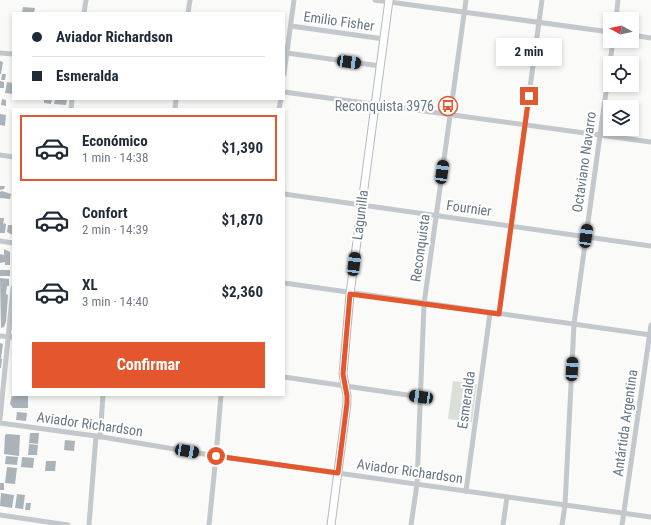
<!DOCTYPE html>
<html lang="es">
<head>
<meta charset="utf-8">
<style>
  body { margin:0; font-family:"Roboto Condensed",sans-serif; background:#f6f6f7; color:#1f2937; height:100vh; display:flex; flex-direction:column; font-size:15px; white-space:nowrap }
  * { box-sizing:border-box; margin:0 }
  p { font-size:13px; color:#747a83 }
  .icon { flex:none; width:22px; height:22px; fill:none; stroke:currentColor; stroke-width:2; stroke-linecap:round; stroke-linejoin:round }
  .map { position:relative; flex:1; overflow:hidden }
  .panel { position:absolute; left:12px; top:108px; width:273px; height:288px; display:flex; flex-direction:column; background:#fff; border-radius:0px; box-shadow:0 2px 6px #0003 }
  .panel>* { flex:none }
  .guide { position:absolute; left:12px; top:12px; width:273px; height:88px; border-radius:0px; box-shadow:0 2px 6px #0003; display:grid; align-content:center; height:88px; padding:0 20px; background:#fff }
  .needle { width:26px; rotate:278deg }
  .controls { position:absolute; left:603px; top:12px; display:grid; gap:8px }
  .controls a { display:grid; place-items:center; width:36px; height:36px; border-radius:0px; background:#fff; box-shadow:0 2px 6px #0003; font-size:20px }
  .end { position:absolute; width:18px; height:18px; margin:-9px; border:5px solid #e4572e; background:#fff; box-shadow:0 0 0 2px #fff }
  .from { border-radius:50% }
  .bubble { position:absolute; height:28px; border-radius:0px; background:#fff; box-shadow:0 2px 6px #0003; font-size:13px; font-weight:700; line-height:28px; text-align:center }
  .car { position:absolute; width:12px; height:24px; margin:-12px -6px; border-radius:5px; box-shadow:0 0 3px 1px #0007; background:linear-gradient(#222 24%,#8ab4d8 0 40%,#222 0 76%,#8ab4d8 0 86%,#222 0) }
  .guide b { display:flex; align-items:center; gap:14px; height:38px; font-size:15px }
  .guide b+b { border-top:1px solid #e0e1e3 }
  .guide i { width:10px; height:10px; background:#1f2937 }
  ul { padding:7px 0 0; list-style:none }
  li { display:flex; align-items:center; gap:12px; height:66px; margin:0 8px 6px; padding:0 12px; border:2px solid transparent; border-radius:0px }
  li div { flex:1 }
  li b { display:block; font-size:15px }
  li em { font-style:normal; font-weight:700 }
  li.selected { border-color:#e4572e }
  li>.icon { width:36px; height:36px; stroke-width:1.5 }
  .cta { display:flex; gap:8px; margin-top:auto; padding:8px 20px }
  .cta a { flex:1; height:46px; border-radius:0px; background:#e4572e; color:#fff; font-size:16px; font-weight:700; line-height:46px; text-align:center }
  .map>svg:first-child { display:block }
  .green { fill:#dadfd7 }
  .building { fill:#aab3b9 }
  .lines { fill:none; stroke-linecap:round; stroke-linejoin:round }
  .secondary-casing { stroke:#b3babf; stroke-width:9 }
  .minor { stroke:#c3c8cc; stroke-width:5 }
  .secondary { stroke:#fff; stroke-width:7 }
  .route { stroke:#e4572e; stroke-width:5 }
  .labels { text-anchor:middle; stroke-width:4; stroke-linejoin:round; paint-order:stroke }
  .street-label { font-size:14px; fill:#657683; stroke:#fff }
  .poi-label { font-size:14px; fill:#657683; stroke:#fff; text-anchor:end }
</style>
</head>
<body>
<div class="map">
<svg width="651" height="525" viewBox="0 0 651 525">
  <rect width="100%" height="100%" fill="#fafaf8"/>
  <path class="green" d="M453 381 477 384 472 422 448 419Z"/>
  <g class="building">
    <path d="M23 7 35 8 34 13H22Z"/>
    <path d="M0 61 3 62 1 74H0Z"/>
    <path d="M2 74H6L5 80H1Z"/>
    <path d="M0 81 4 82V88H0Z"/>
    <path d="M7 82 13 83V94L5 93Z"/>
    <path d="M2 99 6 100V106L1 105Z"/>
    <path d="M44 99H52L51 104 44 103Z"/>
    <path d="M55 99H67L66 105 54 104Z"/>
    <path d="M0 114 6 115 5 126 0 125Z"/>
    <path d="M0 186H5L4 189 0 190Z"/>
    <path d="M2 191 11 194 10 199 0 198V192Z"/>
    <path d="M0 218H4L3 225 4 223 6 224 5 233H0Z"/>
    <path d="M8 225H13V235L7 232Z"/>
    <path d="M4 249 10 252V265H5V262L0 263V254L4 255Z"/>
    <rect x="0" y="270" width="10" height="6"/>
    <path d="M0 278 9 279V286H7L6 294 8 295 6 322 4 327 1 328Z"/>
    <path d="M0 343 3 344 1 358H0Z"/>
    <path d="M0 358 2 359 1 368H0Z"/>
    <path d="M12 395H28V408H13L10 404Z"/>
    <path d="M17 412 27 413 26 421 16 420Z"/>
    <path d="M30 433H39L38 444 29 443Z"/>
    <path d="M7 434 20 435 19 456 4 454 5 435Z"/>
    <path d="M65 440 75 441 74 451 64 450Z"/>
    <path d="M29 444 38 445 37 455H28Z"/>
    <path d="M6 456 18 457 17 465 5 464Z"/>
    <path d="M22 457 34 458 33 468 21 467Z"/>
    <path d="M46 461H56L55 471H45Z"/>
    <path d="M7 467 17 468 15 484 5 483Z"/>
    <rect x="0" y="483" width="4" height="7"/>
    <path d="M1 493 14 495 12 508 0 506Z"/>
    <path d="M17 494 25 495 23 509 15 508Z"/>
    <path d="M26 503H31L30 510H25Z"/>
  </g>
  <g class="lines">
    <defs>
      <path id="secondary" d="M331 525 347 403V396L343 374 350 294 389 0"/>
    </defs>
    <use href="#secondary" class="secondary-casing"/>
    <g class="minor">
      <path d="M375 0 610 32"/>
      <path d="M84 13 86 0"/>
      <path d="M188 13 190 0"/>
      <path d="M616 19 618 0"/>
      <path d="M291 26 384 39"/>
      <path d="M632 35 651 38"/>
      <path d="M0 53 13 54"/>
      <path d="M287 53 380 66"/>
      <path d="M284 74 294 0"/>
      <path d="M284 92 651 142"/>
      <path d="M71 109 72 99"/>
      <path d="M175 109 176 99"/>
      <path d="M279 109 281 99"/>
      <path d="M0 155 13 157"/>
      <path d="M284 194 651 246"/>
      <path d="M0 241 13 243"/>
      <path d="M284 283 651 335"/>
      <path d="M499 314 542 0"/>
      <path d="M0 336 13 337"/>
      <path d="M284 377 421 397"/>
      <path d="M0 419 13 288"/>
      <path d="M0 423 96 436 216 456 651 517"/>
      <path d="M100 437 103 395"/>
      <path d="M466 491 490 313"/>
      <path d="M0 515 68 525"/>
      <path d="M89 525 96 436"/>
      <path d="M209 525 216 456 221 395"/>
      <path d="M411 525 417 484 424 304 466 0"/>
      <path d="M503 525 507 497"/>
      <path d="M562 525 565 505 574 324 613 41"/>
      <path d="M622 525 651 325"/>
    </g>
    <use href="#secondary" class="secondary"/>
  </g>
  <g class="lines">
    <path class="route" d="M216 456 338 473 347 403V396L343 374 350 294 499 314 529 96"/>
  </g>
  <defs>
    <symbol id="bus-ring" viewBox="-11 -11 22 22"><circle r="9.5" fill="#fff" stroke="#e4572e" stroke-width="1.5"/><path d="M-5-6H5V4H4V6H2V4H-2V6H-4V4H-5ZM-3.5-4V0h7V-4ZM-3.5 1.2v1.5H-2V1.2ZM2 1.2v1.5H3.5V1.2Z" fill="#e4572e"/></symbol>
  </defs>
  <g fill-rule="evenodd">
    <use href="#bus-ring" x="437" y="95" width="22" height="22"/>
  </g>
  <g class="labels">
    <g class="street-label">
      <text transform="translate(339 21) rotate(8)" y="5">Emilio Fisher</text>
      <text transform="translate(584 162) rotate(-82)" y="5">Octaviano Navarro</text>
      <text transform="translate(469 208) rotate(8)" y="5">Fournier</text>
      <text transform="translate(360 215) rotate(-83)" y="5">Lagunilla</text>
      <text transform="translate(420 248) rotate(-82)" y="5">Reconquista</text>
      <text transform="translate(466 400) rotate(-82)" y="5">Esmeralda</text>
      <text transform="translate(625 423) rotate(-82)" y="5">Antártida Argentina</text>
      <text transform="translate(90 424) rotate(8)" y="5">Aviador Richardson</text>
      <text transform="translate(410 471) rotate(8)" y="5">Aviador Richardson</text>
    </g>
    <g class="poi-label">
      <text x="434" y="111">Reconquista 3976</text>
    </g>
  </g>
</svg>
<div class="controls">
<a><svg class="needle" viewBox="-14 -14 28 28"><path d="M0-13l5 13h-10z" fill="#e53935"/><path d="M0 13l5-13h-10z" fill="#747a83"/></svg></a>
<a><svg class="icon" aria-label="locate" viewBox="0 0 24 24"><circle cx="12" cy="12" r="6"/><path d="M12 2v4M12 18v4M2 12h4M18 12h4"/></svg></a>
<a><svg class="icon" aria-label="layers" viewBox="0 0 24 24"><path d="M12 4l9 5-9 5-9-5zM3 14l9 5 9-5"/></svg></a>
</div>
<i class="end from" style="left:216px;top:456px"></i>
<i class="end" style="left:529px;top:96px"></i>
<div class="bubble" style="left:496px;top:38px;width:66px">2 min</div>
<i class="car" style="left:349px;top:62px;rotate:98deg"></i>
<i class="car" style="left:442px;top:172px;rotate:8deg"></i>
<i class="car" style="left:586px;top:236px;rotate:8deg"></i>
<i class="car" style="left:354px;top:264px;rotate:7deg"></i>
<i class="car" style="left:572px;top:369px;rotate:3deg"></i>
<i class="car" style="left:421px;top:397px;rotate:278deg"></i>
<i class="car" style="left:187px;top:451px;rotate:100deg"></i>
<div class="guide">
<b><i class="from"></i>Aviador Richardson</b>
<b><i></i>Esmeralda</b>
</div>
<section class="panel">
<ul>
<li class="selected"><svg class="icon" aria-label="car" viewBox="0 0 24 24"><path d="M5 17H2v-5l4-1 3-4h7l3 4 3 1v5h-3M9 17h6M6 11h13"/><circle cx="7" cy="17" r="2"/><circle cx="17" cy="17" r="2"/></svg><div><b>Económico</b><p>1 min · 14:38</p></div><em>$1,390</em></li>
<li><svg class="icon" aria-label="car" viewBox="0 0 24 24"><path d="M5 17H2v-5l4-1 3-4h7l3 4 3 1v5h-3M9 17h6M6 11h13"/><circle cx="7" cy="17" r="2"/><circle cx="17" cy="17" r="2"/></svg><div><b>Confort</b><p>2 min · 14:39</p></div><em>$1,870</em></li>
<li><svg class="icon" aria-label="car" viewBox="0 0 24 24"><path d="M5 17H2v-5l4-1 3-4h7l3 4 3 1v5h-3M9 17h6M6 11h13"/><circle cx="7" cy="17" r="2"/><circle cx="17" cy="17" r="2"/></svg><div><b>XL</b><p>3 min · 14:40</p></div><em>$2,360</em></li>
</ul>
<div class="cta"><a>Confirmar</a></div>
</section>
</div>
</body>
</html>
